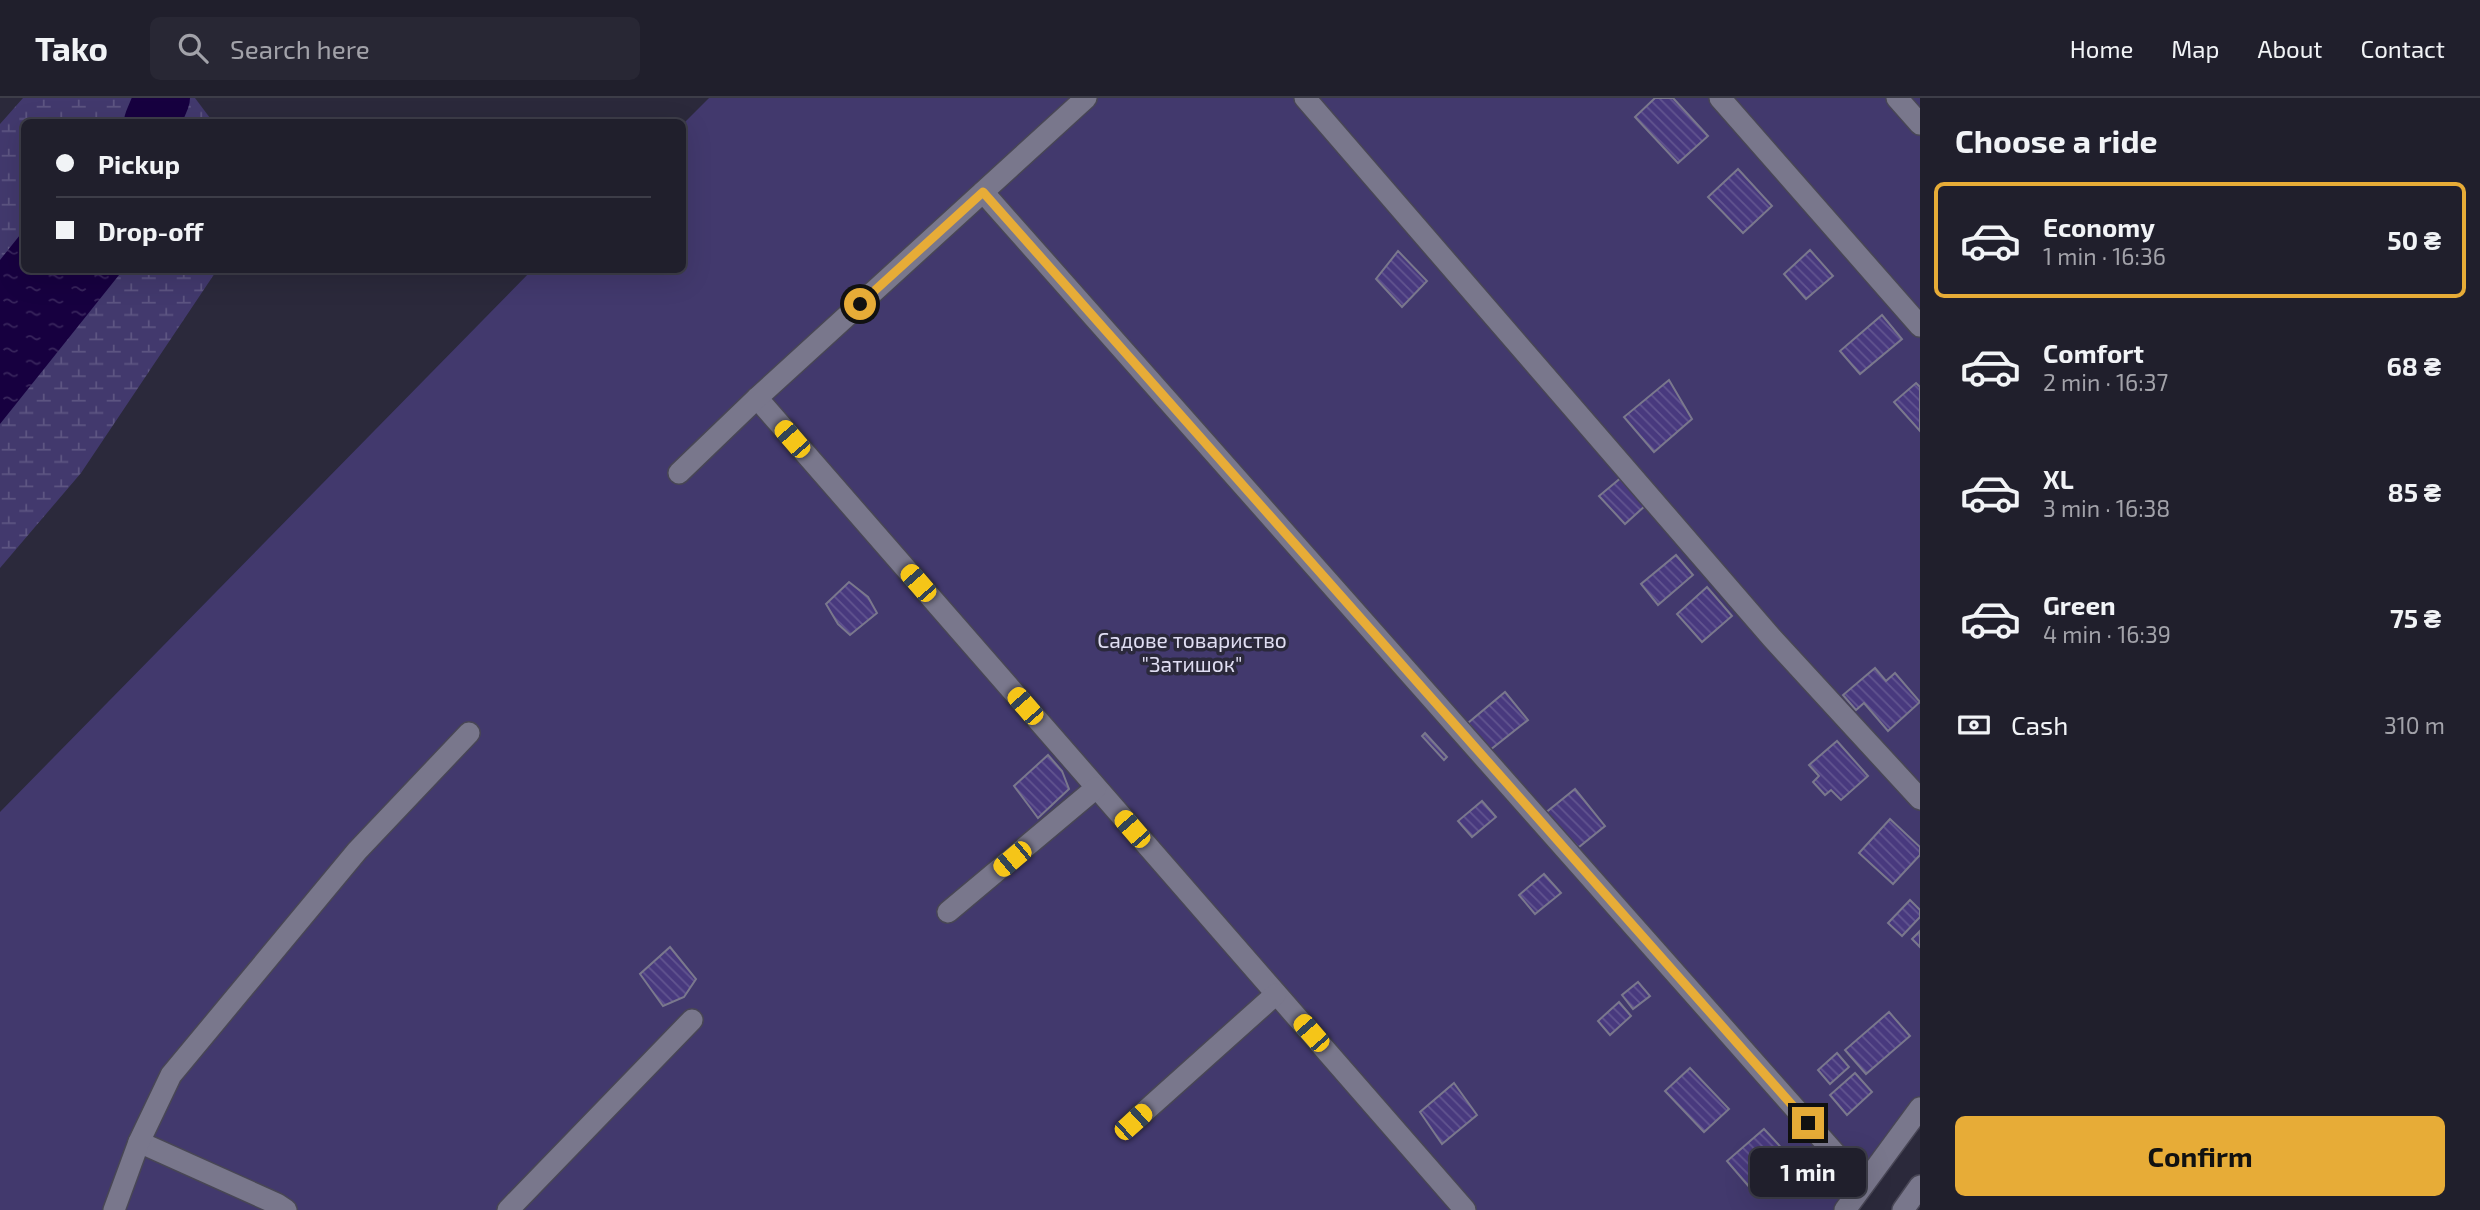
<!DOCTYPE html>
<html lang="en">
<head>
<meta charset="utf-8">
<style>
  body { margin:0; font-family:"Exo 2",sans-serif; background:#282734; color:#f1f3f6; height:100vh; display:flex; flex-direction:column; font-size:26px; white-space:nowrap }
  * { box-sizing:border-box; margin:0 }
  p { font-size:23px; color:#a2a2a9 }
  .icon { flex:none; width:38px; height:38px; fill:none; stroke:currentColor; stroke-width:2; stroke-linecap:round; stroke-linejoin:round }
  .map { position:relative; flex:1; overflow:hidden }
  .details { display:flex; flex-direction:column; background:#201f2c; width:560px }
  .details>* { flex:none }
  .guide { position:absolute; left:21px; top:21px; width:665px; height:154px; border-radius:10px; box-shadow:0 7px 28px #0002,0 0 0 2px #3d3d48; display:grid; align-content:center; height:154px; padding:0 35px; background:#201f2c }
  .end { position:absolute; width:32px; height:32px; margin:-16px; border:9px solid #e7ac37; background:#111; box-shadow:0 0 0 4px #111 }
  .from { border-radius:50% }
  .bubble { position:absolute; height:49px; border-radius:10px; background:#201f2c; box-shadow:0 7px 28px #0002,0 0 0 2px #3d3d48; font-size:23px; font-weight:700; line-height:49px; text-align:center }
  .car { position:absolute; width:21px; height:42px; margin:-21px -10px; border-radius:9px; box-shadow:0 0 5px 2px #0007; background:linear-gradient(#f5c518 24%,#345 0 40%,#f5c518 0 76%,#345 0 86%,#f5c518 0) }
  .guide b { display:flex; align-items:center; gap:24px; height:66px; font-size:26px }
  .guide b+b { border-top:2px solid #3d3d48 }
  .guide i { width:18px; height:18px; background:#f1f3f6 }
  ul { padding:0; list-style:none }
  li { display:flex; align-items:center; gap:21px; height:116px; margin:0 14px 10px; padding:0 21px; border:4px solid transparent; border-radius:10px }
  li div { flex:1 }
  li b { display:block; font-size:26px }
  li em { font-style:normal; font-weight:700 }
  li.active { border-color:#e7ac37 }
  li>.icon { width:63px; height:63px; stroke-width:1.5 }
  h2 { padding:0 35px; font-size:32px; line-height:84px }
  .pay { display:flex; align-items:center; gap:18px; height:77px; padding:0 35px; font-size:26px }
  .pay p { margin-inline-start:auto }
  .primary-button { display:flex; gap:14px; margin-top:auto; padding:14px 35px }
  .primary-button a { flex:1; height:80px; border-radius:10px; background:#e7ac37; color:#111; font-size:28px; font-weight:700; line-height:80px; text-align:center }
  header { display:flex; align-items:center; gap:42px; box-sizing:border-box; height:98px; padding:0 35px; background:#201f2c; border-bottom:2px solid #3d3d48 }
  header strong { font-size:33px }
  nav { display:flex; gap:38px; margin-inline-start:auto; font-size:24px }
  .search { width:490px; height:63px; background:#282734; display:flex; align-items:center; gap:18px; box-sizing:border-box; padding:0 24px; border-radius:10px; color:#a2a2a9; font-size:26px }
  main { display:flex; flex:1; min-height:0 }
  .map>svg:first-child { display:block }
  .wetland { fill:url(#wetland-marsh) }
  .garden { fill:#42396d }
  .water { fill:url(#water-ripples) }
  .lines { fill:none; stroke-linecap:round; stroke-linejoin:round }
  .river { stroke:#170040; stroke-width:56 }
  .building { fill:url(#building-back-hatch); stroke:#7a788d; stroke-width:2 }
  .minor-casing { stroke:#484655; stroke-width:24 }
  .minor { stroke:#79778c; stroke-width:21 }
  .route { stroke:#e7ac37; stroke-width:9 }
  .labels { text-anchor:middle; stroke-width:7; stroke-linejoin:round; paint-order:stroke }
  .park-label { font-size:21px; fill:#e0def3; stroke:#2b293b }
</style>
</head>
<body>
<header>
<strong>Tako</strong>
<div class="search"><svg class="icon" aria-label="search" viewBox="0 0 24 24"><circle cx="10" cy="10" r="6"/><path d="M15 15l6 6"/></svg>Search here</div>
<nav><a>Home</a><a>Map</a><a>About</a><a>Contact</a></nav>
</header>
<main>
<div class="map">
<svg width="1920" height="1112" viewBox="0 0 1920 1112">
  <defs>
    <pattern id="wetland-marsh" width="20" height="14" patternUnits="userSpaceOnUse" patternTransform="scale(1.75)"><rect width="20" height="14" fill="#42396d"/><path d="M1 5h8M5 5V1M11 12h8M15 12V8" fill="none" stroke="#5d5582"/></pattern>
    <pattern id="water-ripples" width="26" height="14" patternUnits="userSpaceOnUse" patternTransform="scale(1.75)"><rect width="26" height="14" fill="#170040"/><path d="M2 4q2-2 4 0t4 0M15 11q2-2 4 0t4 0" fill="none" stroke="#38255c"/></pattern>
    <pattern id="building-back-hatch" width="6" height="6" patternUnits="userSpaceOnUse" patternTransform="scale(1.75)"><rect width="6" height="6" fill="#48397e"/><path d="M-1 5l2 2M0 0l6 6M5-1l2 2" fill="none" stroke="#625590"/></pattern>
  </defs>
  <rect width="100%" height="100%" fill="#2b293b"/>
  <path class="wetland" d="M23 0H195L213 24H24V172H217L81 375 0 470V26Z"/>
  <path class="garden" d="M709 0H1920V999L1837 1112H0V714L532 172H682L683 26Z"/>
  <path class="water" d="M24 132V172H123L0 326V162Z"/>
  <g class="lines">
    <path class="river" d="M152 24 162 0"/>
  </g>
  <g class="building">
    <path d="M1655 0H1673L1708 38 1678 65 1635 19Z"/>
    <path d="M1738 71 1772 108 1743 135 1708 99Z"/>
    <path d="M1810 152 1833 178 1806 201 1784 176Z"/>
    <path d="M1398 153 1427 183 1402 209 1376 181Z"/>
    <path d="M1882 217 1902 241 1860 276 1840 253Z"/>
    <path d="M1669 282 1692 321 1654 354 1624 319Z"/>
    <path d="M1916 285 1920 289V333L1894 304Z"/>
    <path d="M1622 379 1646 407 1625 426 1599 398Z"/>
    <path d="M1676 457 1693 477 1658 507 1641 486Z"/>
    <path d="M849 484 868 499 877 515 850 537 838 526 826 506Z"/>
    <path d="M1707 489 1732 518 1702 544 1677 516Z"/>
    <path d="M1875 570 1886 583 1895 575 1920 604 1888 633 1864 605 1856 612 1843 597Z"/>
    <path d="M1505 594 1528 622 1490 652 1468 625Z"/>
    <path d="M1425 635 1447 659 1444 662 1422 638Z"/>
    <path d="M1837 643 1868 678 1841 702 1831 692 1825 697 1813 684 1819 678 1809 667Z"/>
    <path d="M1048 657 1062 673 1069 691 1038 720 1014 688Z"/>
    <path d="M1575 691 1605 728 1574 753 1544 716Z"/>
    <path d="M1482 703 1496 719 1472 739 1458 723Z"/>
    <path d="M1890 721 1920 749V757L1893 786 1859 755Z"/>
    <path d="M1544 776 1561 795 1535 816 1519 797Z"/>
    <path d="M1910 802 1920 812V819L1902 838 1888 825Z"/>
    <path d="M1920 833V849L1912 841Z"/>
    <path d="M670 849 696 881 684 899 663 908 640 876Z"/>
    <path d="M1638 884 1650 898 1633 911 1622 897Z"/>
    <path d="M1619 904 1631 918 1610 937 1598 923Z"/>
    <path d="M1889 914 1910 938 1866 976 1845 952Z"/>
    <path d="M1837 955 1849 969 1830 986 1818 972Z"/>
    <path d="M1690 970 1729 1011 1704 1034 1665 993Z"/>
    <path d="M1855 975 1872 994 1847 1017 1830 997Z"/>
    <path d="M1454 985 1477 1017 1442 1046 1420 1014Z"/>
    <path d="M1764 1031 1788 1057 1751 1091 1727 1063Z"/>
  </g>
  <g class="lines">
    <defs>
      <g id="minor">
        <path d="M1305 0 1772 540 1920 701"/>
        <path d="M1720 0 1920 228"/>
        <path d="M1897 0 1920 26"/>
        <path d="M983 94 1863 1087"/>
        <path d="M757 300 1465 1112"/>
        <path d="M679 375 757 300 1086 0"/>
        <path d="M948 814 1096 690"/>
        <path d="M1133 1024 1276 896"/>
        <path d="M139 1044 277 1106 286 1112"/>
        <path d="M114 1112 139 1044 171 977 357 753 469 635"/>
        <path d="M508 1112 692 922"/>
        <path d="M1845 1112 1920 1010"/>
        <path d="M1903 1112 1920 1088"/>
      </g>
    </defs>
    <use href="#minor" class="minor-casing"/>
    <use href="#minor" class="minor"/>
  </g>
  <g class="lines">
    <path class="route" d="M860 206 983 94 1808 1025"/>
  </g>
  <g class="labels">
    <g class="park-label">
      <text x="1192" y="550">Садове товариство<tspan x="1192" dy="24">"Затишок"</tspan></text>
    </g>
  </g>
</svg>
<i class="end from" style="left:860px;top:206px"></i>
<i class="end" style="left:1808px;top:1025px"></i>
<div class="bubble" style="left:1750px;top:1050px;width:116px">1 min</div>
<i class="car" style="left:792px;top:341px;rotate:319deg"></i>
<i class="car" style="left:918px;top:485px;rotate:319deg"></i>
<i class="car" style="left:1025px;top:608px;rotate:319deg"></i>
<i class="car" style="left:1132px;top:731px;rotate:319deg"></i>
<i class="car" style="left:1012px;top:761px;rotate:230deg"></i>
<i class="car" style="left:1311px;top:935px;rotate:319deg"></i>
<i class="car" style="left:1133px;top:1024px;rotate:48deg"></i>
<div class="guide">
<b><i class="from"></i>Pickup</b>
<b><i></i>Drop-off</b>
</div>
</div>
<section class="details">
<h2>Choose a ride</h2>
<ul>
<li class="active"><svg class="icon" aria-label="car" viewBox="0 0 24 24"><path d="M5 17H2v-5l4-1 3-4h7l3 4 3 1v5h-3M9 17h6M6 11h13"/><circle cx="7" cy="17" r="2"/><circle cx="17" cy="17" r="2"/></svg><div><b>Economy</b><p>1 min · 16:36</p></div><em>50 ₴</em></li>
<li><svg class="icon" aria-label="car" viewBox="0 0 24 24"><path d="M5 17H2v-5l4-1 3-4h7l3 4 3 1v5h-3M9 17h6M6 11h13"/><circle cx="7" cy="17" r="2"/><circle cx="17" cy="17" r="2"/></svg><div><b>Comfort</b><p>2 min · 16:37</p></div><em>68 ₴</em></li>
<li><svg class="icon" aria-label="car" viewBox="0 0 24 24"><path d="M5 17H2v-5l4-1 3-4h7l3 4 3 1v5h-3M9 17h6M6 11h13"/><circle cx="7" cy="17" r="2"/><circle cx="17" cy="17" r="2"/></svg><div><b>XL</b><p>3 min · 16:38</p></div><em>85 ₴</em></li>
<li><svg class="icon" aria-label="car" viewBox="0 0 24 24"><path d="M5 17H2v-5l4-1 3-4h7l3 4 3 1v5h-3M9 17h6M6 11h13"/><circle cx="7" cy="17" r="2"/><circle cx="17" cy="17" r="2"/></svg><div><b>Green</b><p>4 min · 16:39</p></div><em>75 ₴</em></li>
</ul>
<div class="pay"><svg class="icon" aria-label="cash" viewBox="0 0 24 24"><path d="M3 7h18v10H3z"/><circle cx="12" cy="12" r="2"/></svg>Cash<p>310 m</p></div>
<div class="primary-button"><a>Confirm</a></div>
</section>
</main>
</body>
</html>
